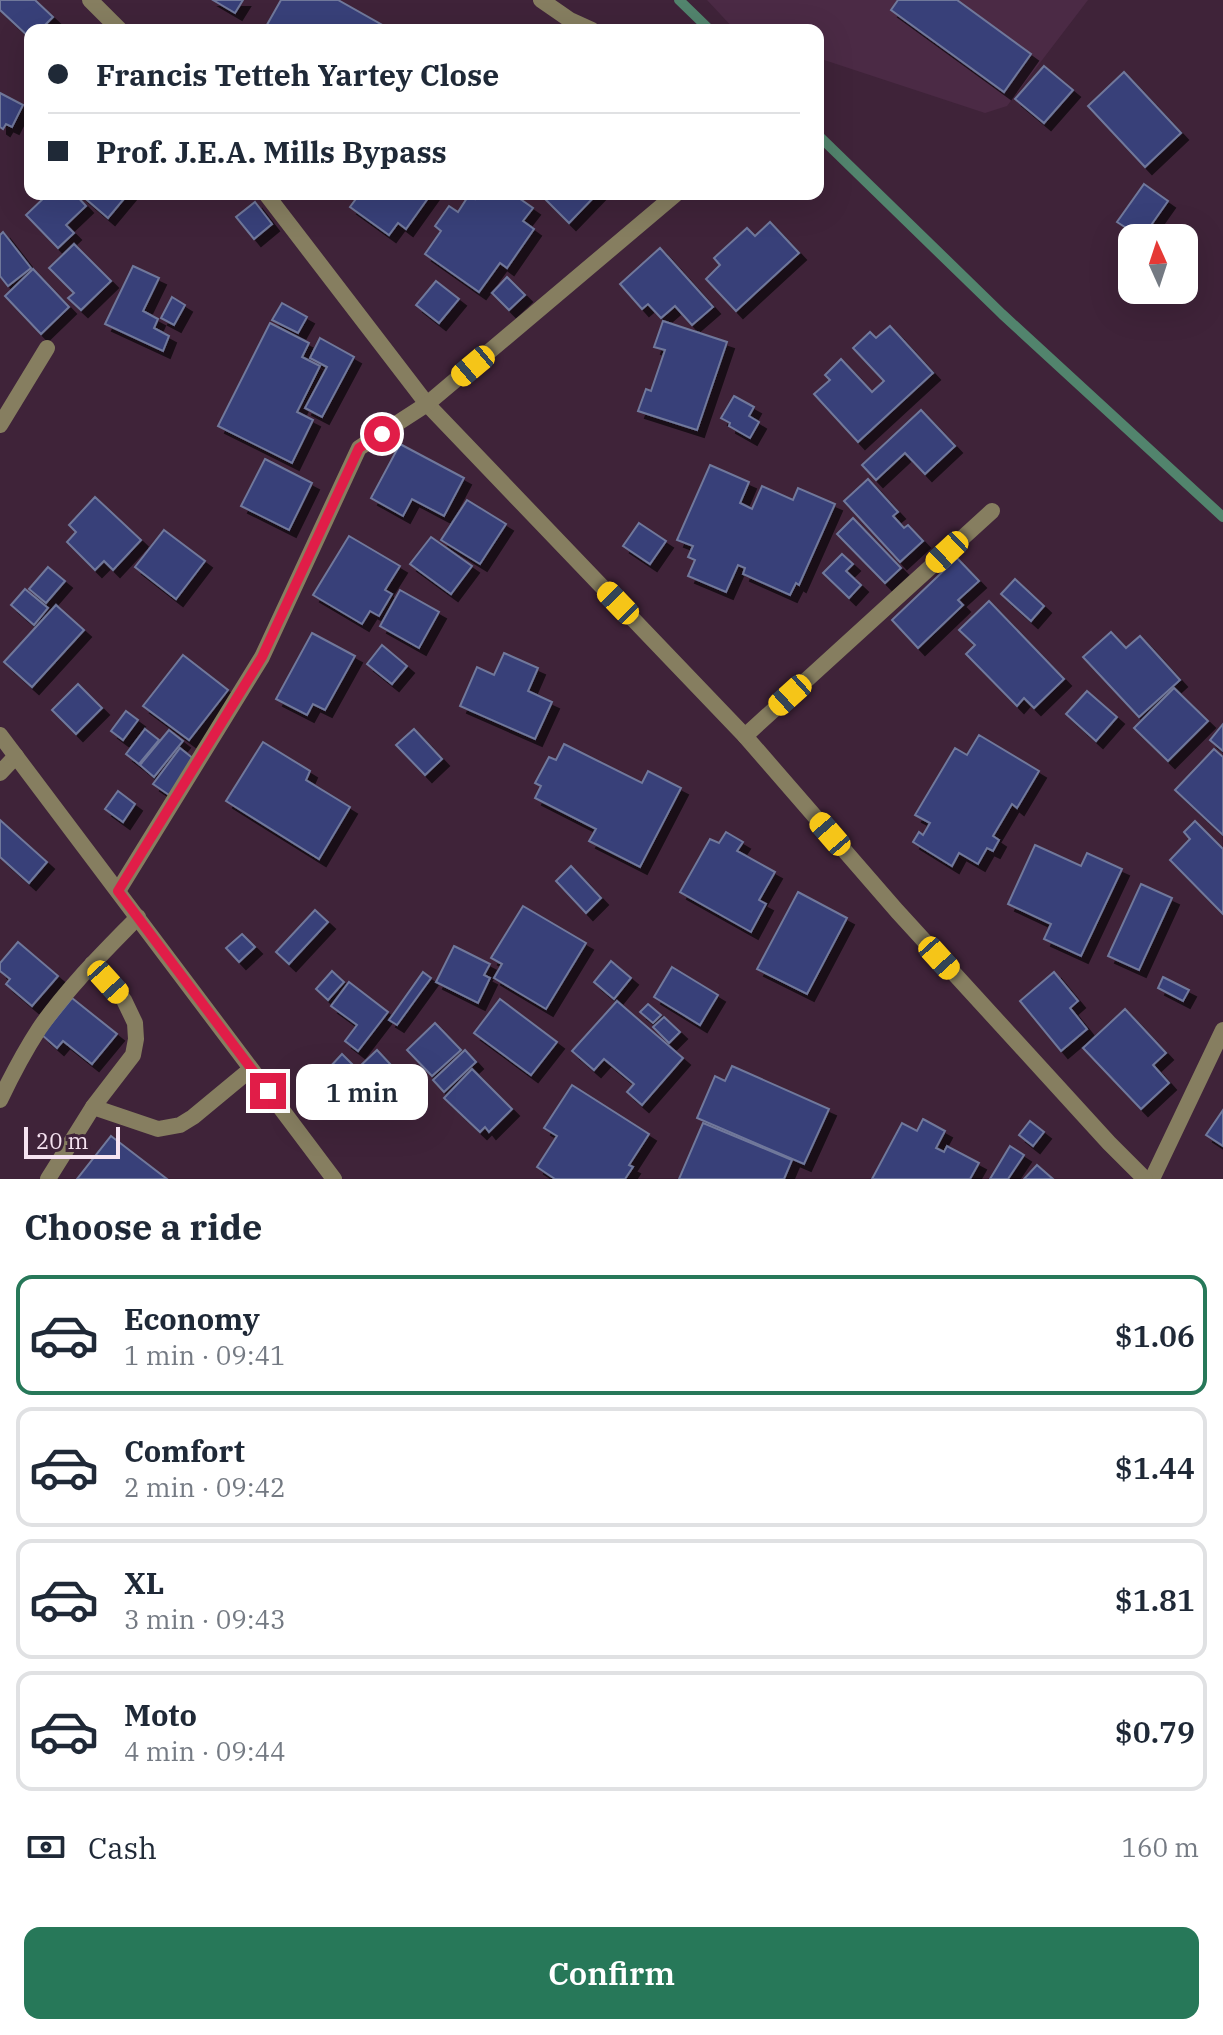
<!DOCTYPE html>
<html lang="en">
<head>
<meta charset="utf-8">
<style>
  body { margin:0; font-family:"IBM Plex Serif",serif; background:#f6f6f7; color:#1f2937; height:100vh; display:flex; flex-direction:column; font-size:30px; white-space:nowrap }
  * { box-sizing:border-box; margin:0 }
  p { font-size:26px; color:#747a83 }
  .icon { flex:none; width:44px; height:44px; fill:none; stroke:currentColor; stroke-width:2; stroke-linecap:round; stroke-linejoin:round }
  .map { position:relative; height:1179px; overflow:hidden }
  .sheet { display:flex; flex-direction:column; background:#fff; flex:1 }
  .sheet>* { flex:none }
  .top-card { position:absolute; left:24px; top:24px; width:800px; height:176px; border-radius:16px; box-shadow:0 8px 32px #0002; display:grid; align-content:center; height:176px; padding:0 24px; background:#fff }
  .needle { width:52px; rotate:357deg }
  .controls { position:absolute; left:1118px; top:224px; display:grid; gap:16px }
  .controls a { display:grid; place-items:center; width:80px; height:80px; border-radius:16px; background:#fff; box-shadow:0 8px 32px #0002; font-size:40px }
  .scale { position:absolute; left:24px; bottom:20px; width:96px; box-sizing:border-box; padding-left:8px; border:4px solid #f6e3f1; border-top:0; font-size:22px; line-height:28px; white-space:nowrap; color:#f6e3f1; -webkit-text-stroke:6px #3f2339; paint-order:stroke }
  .end { position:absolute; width:36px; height:36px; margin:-18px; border:10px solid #e11d48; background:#fff; box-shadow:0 0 0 4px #fff }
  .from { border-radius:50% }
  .bubble { position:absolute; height:56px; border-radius:16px; background:#fff; box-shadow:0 8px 32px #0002; font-size:26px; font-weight:600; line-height:56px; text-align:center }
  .car { position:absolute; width:24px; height:48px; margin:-24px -12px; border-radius:10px; box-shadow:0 0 6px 2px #0007; background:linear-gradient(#f5c518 24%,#345 0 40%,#f5c518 0 76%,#345 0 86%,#f5c518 0) }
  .top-card b { display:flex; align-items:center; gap:28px; height:76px; font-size:30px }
  .top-card b+b { border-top:2px solid #e0e1e3 }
  .top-card i { width:20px; height:20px; background:#1f2937 }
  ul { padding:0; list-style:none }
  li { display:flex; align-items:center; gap:24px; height:120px; margin:0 16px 12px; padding:0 8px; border:4px solid #e0e1e3; border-radius:16px }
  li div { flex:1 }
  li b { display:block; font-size:30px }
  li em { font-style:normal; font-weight:600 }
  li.on { border-color:#277859 }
  li>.icon { width:72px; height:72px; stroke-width:1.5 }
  h2 { padding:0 24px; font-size:36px; line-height:96px }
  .pay { display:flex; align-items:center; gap:20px; height:88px; padding:0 24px; font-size:30px }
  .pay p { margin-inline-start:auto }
  .button { display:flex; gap:16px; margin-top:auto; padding:16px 24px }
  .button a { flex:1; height:92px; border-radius:16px; background:#277859; color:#fff; font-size:32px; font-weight:600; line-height:92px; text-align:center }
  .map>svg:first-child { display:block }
  .built { fill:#4b2a45 }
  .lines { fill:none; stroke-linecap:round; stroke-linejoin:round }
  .stream { stroke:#52846d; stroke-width:10 }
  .building { fill:#373f79; stroke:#70789b; stroke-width:2; filter:url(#shadow) }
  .service { stroke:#867e60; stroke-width:16 }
  .minor { stroke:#867e60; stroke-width:16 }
  .tertiary { stroke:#867e60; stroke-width:16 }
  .route { stroke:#e11d48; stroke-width:10 }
</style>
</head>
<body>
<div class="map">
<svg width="1223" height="1179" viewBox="0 0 1223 1179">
  <defs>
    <filter id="shadow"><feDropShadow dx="7" dy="7" stdDeviation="0" flood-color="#0009"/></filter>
  </defs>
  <rect width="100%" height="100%" fill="#3f2339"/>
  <path class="built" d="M707 0H1088L1007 106 985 113 818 58V30H735Z"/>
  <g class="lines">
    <g class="stream">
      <path d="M679 0 710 30"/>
      <path d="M818 135 1002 314 1223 517"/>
    </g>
  </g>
  <g class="building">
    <path d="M0 0H35L53 17 40 30H30V38L0 10Z"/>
    <path d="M213 0H243L235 13Z"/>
    <path d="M281 0H338L384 26 382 30H264Z"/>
    <path d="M898 0H957L1031 54 1004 92 891 10Z"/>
    <path d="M1044 66 1073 90 1044 123 1015 99Z"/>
    <path d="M1124 72 1181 133 1145 167 1088 106Z"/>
    <path d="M0 93 23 105 12 127 6 124 3 129 0 127Z"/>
    <path d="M1144 184 1168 201 1142 238 1117 222Z"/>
    <path d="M48 194H75L86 206 66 225 74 233 58 248 26 215Z"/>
    <path d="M80 194H128L108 218Z"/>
    <path d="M354 194H431L406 229 398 223 389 235 350 207 358 196Z"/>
    <path d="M478 194H513L533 208 523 221 534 229 507 268 500 263 479 292 425 254 441 231 435 226 449 206 458 212 469 195 475 199Z"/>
    <path d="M545 194H597L569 223 546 200 549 197Z"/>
    <path d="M255 202 272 224 254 239 236 217Z"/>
    <path d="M770 222 799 253 736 311 706 279 720 265 714 258 747 228 755 236Z"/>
    <path d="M3 232 31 268 8 286 0 276V235Z"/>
    <path d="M74 244 111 281 81 310 68 298 74 293 49 268Z"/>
    <path d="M660 248 713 307 692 325 675 306 661 318 648 304 642 309 620 284Z"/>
    <path d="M133 266 159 278 143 311 158 319 154 328 169 336 163 351 105 324Z"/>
    <path d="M33 269 69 307 41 334 5 296Z"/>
    <path d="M507 277 525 295 509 310 492 293Z"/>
    <path d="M436 281 459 299 439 323 416 305Z"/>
    <path d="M172 297 185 305 174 325 161 318Z"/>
    <path d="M282 303 307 317 298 333 272 320Z"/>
    <path d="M663 321 727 342 697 430 638 411 646 389 651 391 665 350 654 347Z"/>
    <path d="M270 323 309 343 302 357 320 366 297 412 313 420 292 463 218 426Z"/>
    <path d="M890 326 933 373 858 442 814 394 830 380 825 375 841 359 872 392 884 381 853 348 870 332 876 338Z"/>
    <path d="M320 338 354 357 322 417 305 408 327 367 310 358Z"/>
    <path d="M734 396 754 407 749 416 759 422 750 438 729 426 730 423 721 418Z"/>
    <path d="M921 410 955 446 925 474 905 453 876 480 862 465Z"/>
    <path d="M400 444 464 478 444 516 412 499 403 516 371 498Z"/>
    <path d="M265 459 312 483 289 530 241 506Z"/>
    <path d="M710 465 749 482 740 503 752 509 762 486 793 500 798 488 835 504 799 585 796 583 790 595 743 574 745 568 738 565 726 592 688 576 695 560 688 557 693 546 677 540Z"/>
    <path d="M868 479 898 512 893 516 904 528 908 525 923 541 900 562 844 501Z"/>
    <path d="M95 497 141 540 113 570 104 561 95 570 67 542 76 532 69 525Z"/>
    <path d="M467 500 506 524 480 564 441 540Z"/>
    <path d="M853 518 901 568 885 583 837 534Z"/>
    <path d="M639 523 666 541 650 564 623 546Z"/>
    <path d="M164 530 205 561 176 599 135 567Z"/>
    <path d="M349 536 400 566 385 590 392 594 379 616 370 611 362 624 313 595Z"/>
    <path d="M431 537 472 566 451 594 410 564Z"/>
    <path d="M842 554 853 564 846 571 861 585 849 598 823 573Z"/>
    <path d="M957 558 979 581 958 600 963 605 918 648 892 620Z"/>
    <path d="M48 567 65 581 46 603 29 589Z"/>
    <path d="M1015 579 1044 606 1031 621 1001 594Z"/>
    <path d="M25 589 48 608 34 625 11 605Z"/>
    <path d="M400 590 439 612 419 648 380 626Z"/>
    <path d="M989 601 1064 679 1034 708 1024 698 1017 706 966 654 975 645 959 630Z"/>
    <path d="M56 605 84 630 32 687 4 662Z"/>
    <path d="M1111 632 1126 648 1140 636 1180 680 1139 717 1083 657Z"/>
    <path d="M312 633 355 656 325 710 313 704 307 715 276 699Z"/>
    <path d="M382 645 407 666 392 684 367 664Z"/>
    <path d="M504 653 538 668 528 691 552 702 535 739 460 706 477 667 494 675Z"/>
    <path d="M183 655 228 690 189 740 143 706Z"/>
    <path d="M78 684 102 708 76 734 52 710Z"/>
    <path d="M1174 688 1208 721 1168 761 1134 728Z"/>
    <path d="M1087 691 1117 717 1096 741 1066 714Z"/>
    <path d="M126 711 138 720 123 740 111 731Z"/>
    <path d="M1223 724V751L1210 740Z"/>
    <path d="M145 729 159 740 139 764 126 754Z"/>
    <path d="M414 729 442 759 425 775 396 745Z"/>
    <path d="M169 730 183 741 154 777 140 765Z"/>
    <path d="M979 735 1039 771 1017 808 1012 804 993 836 999 840 993 851 987 848 978 864 959 853 952 866 913 842 919 832 923 835 930 823 915 815 955 748 967 755Z"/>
    <path d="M263 742 310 771 306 780 350 807 319 859 226 801Z"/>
    <path d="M564 744 642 783 648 771 681 788 640 867 589 841 596 829 535 798 541 786 535 783 549 757 556 760Z"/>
    <path d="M180 748 195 760 169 795 153 784Z"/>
    <path d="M1214 749 1223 757V835L1175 790Z"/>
    <path d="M118 791 135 804 123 822 105 809Z"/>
    <path d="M0 820 47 862 29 883 0 857Z"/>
    <path d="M1195 821 1223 849V914L1170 860 1190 839 1184 832Z"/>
    <path d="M726 832 743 842 737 851 775 872 759 900 766 904 751 932 680 892 710 839 719 843Z"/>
    <path d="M1035 845 1081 866 1087 853 1122 869 1081 956 1044 939 1051 924 1008 904Z"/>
    <path d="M571 866 601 898 586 913 556 881Z"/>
    <path d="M1141 884 1172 898 1139 970 1108 956Z"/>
    <path d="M798 892 847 918 807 994 757 969Z"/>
    <path d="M523 906 586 943 546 1009 494 978 502 964 491 958Z"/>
    <path d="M315 910 328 922 289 964 276 952Z"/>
    <path d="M242 934 255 947 239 962 226 948Z"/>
    <path d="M18 942 58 976 32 1006 6 984 10 979 0 971V963Z"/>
    <path d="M454 946 490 964 484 975 490 978 478 1003 436 982Z"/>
    <path d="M611 961 631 978 614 999 594 982Z"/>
    <path d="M672 967 718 995 700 1025 654 997Z"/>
    <path d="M332 971 344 982 328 1000 316 989Z"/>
    <path d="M423 972 431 978 397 1025 389 1020Z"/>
    <path d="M1054 972 1078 1001 1070 1008 1087 1029 1061 1051 1020 1001Z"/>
    <path d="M1163 977 1189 990 1183 1001 1158 988Z"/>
    <path d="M349 982 388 1012 358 1051 345 1041 357 1025 331 1006Z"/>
    <path d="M72 998 117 1034 92 1064 63 1041 57 1048 42 1035Z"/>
    <path d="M500 999 557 1042 531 1075 474 1033Z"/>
    <path d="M617 1001 683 1058 642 1105 627 1092 634 1084 604 1059 594 1070 572 1051Z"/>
    <path d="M648 1004 661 1015 653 1023 640 1012Z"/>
    <path d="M1125 1009 1166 1053 1153 1065 1169 1083 1141 1109 1083 1048Z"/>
    <path d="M664 1017 680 1032 669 1043 653 1027Z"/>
    <path d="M435 1023 461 1050 432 1076 407 1050Z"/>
    <path d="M377 1050 391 1065 352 1101 338 1087Z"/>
    <path d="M465 1050 476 1062 444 1092 433 1080Z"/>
    <path d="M342 1054 355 1067 342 1080 329 1068Z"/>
    <path d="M732 1066 829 1109 804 1164 697 1118 715 1076 725 1081Z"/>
    <path d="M472 1069 512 1109 489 1132 485 1127 480 1132 444 1098Z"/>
    <path d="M572 1085 649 1134 629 1165 633 1167 625 1179H555L537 1167 557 1136 544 1128Z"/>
    <path d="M1223 1110V1146L1206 1135Z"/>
    <path d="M923 1119 945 1131 936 1148 944 1152 947 1146 979 1163 970 1179H872L902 1123 917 1131Z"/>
    <path d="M1030 1121 1044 1132 1033 1146 1019 1135Z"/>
    <path d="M703 1123 792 1160 784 1179H679Z"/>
    <path d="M111 1136 167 1179H77Z"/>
    <path d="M1010 1146 1024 1155 1008 1179H990Z"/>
    <path d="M1037 1165 1053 1179H1024Z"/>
  </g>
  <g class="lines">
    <g class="service">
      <path d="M0 773 16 756"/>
      <path d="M0 1100C12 1075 24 1052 39 1029 67 988 103 953 138 917"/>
      <path d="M93 1107 158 1129 180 1125 193 1117 251 1069"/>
      <path d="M48 1179 93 1107 133 1055 136 1039 135 1023 124 1000 92 964"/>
      <path d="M1152 1179 1223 1030"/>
    </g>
    <g class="minor">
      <path d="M90 0 120 30"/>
      <path d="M541 0 570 20 592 30"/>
      <path d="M266 194 427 404 745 736 897 911 1109 1143 1145 1179"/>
      <path d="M0 425 47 348"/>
      <path d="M745 736 992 511"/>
      <path d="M118 891 262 657 359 448 427 404 676 194"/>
    </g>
    <path class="tertiary" d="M0 735 334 1179"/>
  </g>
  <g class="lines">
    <path class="route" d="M268 1091 118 891 262 657 359 448 382 434"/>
  </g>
</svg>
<div class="controls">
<a><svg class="needle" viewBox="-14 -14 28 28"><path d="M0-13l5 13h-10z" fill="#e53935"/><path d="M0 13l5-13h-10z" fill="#747a83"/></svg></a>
</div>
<div class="scale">20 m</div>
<i class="end from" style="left:382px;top:434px"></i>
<i class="end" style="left:268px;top:1091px"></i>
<div class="bubble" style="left:296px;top:1064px;width:132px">1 min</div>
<i class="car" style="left:473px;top:366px;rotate:230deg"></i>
<i class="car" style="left:947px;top:552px;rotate:227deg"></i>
<i class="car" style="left:618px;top:603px;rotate:316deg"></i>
<i class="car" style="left:790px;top:695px;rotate:228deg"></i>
<i class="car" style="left:830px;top:834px;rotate:319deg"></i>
<i class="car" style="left:939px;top:958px;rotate:138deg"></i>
<i class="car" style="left:108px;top:982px;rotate:138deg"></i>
<div class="top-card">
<b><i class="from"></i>Francis Tetteh Yartey Close</b>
<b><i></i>Prof. J.E.A. Mills Bypass</b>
</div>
</div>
<section class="sheet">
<h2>Choose a ride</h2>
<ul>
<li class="on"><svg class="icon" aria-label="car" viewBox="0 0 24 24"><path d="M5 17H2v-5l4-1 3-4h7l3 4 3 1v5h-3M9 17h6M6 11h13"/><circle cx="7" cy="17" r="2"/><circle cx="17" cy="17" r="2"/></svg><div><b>Economy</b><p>1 min · 09:41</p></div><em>$1.06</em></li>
<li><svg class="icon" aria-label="car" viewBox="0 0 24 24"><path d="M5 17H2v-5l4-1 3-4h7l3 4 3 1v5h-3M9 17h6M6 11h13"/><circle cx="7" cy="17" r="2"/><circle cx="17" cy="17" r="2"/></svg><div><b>Comfort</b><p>2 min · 09:42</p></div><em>$1.44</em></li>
<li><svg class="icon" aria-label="car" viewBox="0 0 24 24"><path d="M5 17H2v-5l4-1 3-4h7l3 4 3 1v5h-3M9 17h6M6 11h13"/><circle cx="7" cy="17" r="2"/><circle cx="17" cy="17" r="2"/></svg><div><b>XL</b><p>3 min · 09:43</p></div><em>$1.81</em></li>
<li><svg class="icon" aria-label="car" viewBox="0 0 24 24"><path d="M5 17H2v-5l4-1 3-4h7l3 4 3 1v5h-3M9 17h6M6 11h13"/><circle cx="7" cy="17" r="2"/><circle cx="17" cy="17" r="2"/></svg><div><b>Moto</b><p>4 min · 09:44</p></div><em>$0.79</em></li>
</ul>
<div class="pay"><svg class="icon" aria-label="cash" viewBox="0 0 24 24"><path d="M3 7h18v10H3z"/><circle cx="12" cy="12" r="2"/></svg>Cash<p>160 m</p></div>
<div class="button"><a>Confirm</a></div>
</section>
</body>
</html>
